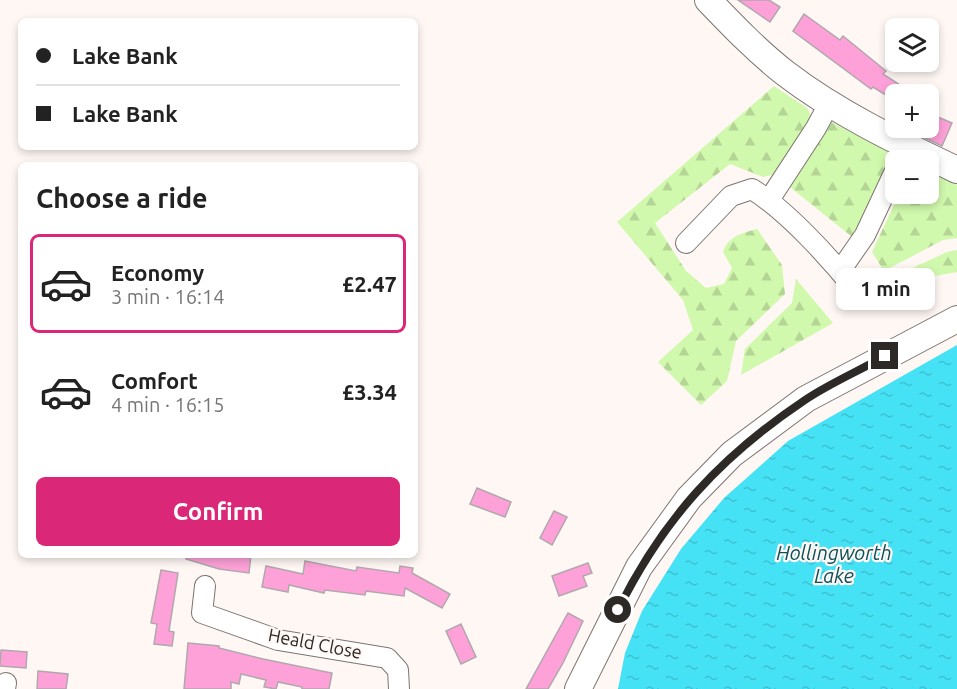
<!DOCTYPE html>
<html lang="en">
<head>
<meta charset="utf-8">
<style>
  body { margin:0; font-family:Ubuntu,sans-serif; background:#f2f2f2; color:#222; height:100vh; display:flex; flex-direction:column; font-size:22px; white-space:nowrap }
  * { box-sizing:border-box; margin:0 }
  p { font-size:20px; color:#767676 }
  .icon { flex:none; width:33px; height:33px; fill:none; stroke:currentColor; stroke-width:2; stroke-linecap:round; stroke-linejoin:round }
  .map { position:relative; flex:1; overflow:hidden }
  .sheet { position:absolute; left:18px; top:162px; width:400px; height:396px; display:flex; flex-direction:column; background:#fff; border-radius:9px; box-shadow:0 3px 9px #0003 }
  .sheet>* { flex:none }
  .banner { position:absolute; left:18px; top:18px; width:400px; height:132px; border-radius:9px; box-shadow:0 3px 9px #0003; display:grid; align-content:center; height:132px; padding:0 18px; background:#fff }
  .controls { position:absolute; left:885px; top:18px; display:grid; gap:12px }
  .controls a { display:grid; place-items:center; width:54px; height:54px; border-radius:9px; background:#fff; box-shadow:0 3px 9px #0003; font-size:30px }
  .end { position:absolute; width:27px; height:27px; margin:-14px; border:8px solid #2d2927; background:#fff; box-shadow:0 0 0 3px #fff }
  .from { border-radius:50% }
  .bubble { position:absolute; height:42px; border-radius:9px; background:#fff; box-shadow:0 3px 9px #0003; font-size:20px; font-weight:600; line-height:42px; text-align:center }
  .banner b { display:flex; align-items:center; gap:21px; height:57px; font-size:22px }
  .banner b+b { border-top:2px solid #e0e0e0 }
  .banner i { width:15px; height:15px; background:#222 }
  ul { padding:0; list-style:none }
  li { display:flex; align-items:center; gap:18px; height:99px; margin:0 12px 9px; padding:0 6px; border:3px solid transparent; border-radius:9px }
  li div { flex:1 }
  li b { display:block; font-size:22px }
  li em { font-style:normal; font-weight:600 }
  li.on { border-color:#db2777 }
  li>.icon { width:54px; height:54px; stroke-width:1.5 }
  h2 { padding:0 18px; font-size:27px; line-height:72px }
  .cta { display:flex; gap:12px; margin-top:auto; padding:12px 18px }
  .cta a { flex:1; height:69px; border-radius:9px; background:#db2777; color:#fff; font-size:24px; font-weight:600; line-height:69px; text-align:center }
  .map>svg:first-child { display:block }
  .forest { fill:url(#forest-firs) }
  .water { fill:url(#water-ripples) }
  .building { fill:#fda1d8; stroke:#b1a7ac; stroke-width:1.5 }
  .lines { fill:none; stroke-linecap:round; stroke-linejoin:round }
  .minor-casing { stroke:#7d746f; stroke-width:22 }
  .major-casing { stroke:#7d746f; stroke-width:28 }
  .minor { stroke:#fff; stroke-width:20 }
  .major { stroke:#fff; stroke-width:26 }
  .route { stroke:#2d2927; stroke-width:8 }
  .labels { text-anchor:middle; stroke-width:4.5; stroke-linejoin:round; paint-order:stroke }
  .street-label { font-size:18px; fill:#2d2927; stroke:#fef7f4 }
  .water-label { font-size:20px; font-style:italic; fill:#0c5058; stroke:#fef7f4 }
</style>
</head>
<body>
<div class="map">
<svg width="957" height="689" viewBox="0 0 957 689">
  <defs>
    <pattern id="forest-firs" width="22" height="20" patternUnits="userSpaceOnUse" patternTransform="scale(1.5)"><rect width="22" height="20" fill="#d1f9ad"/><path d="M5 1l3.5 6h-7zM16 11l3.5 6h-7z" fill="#b4d595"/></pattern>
    <pattern id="water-ripples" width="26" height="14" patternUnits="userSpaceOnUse" patternTransform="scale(1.5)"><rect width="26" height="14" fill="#45e1f5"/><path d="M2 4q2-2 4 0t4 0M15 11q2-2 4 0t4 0" fill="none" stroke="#3dc1d2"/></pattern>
  </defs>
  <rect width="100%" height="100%" fill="#fef7f4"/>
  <g class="forest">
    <path d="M774 86 807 108 813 119 775 174 763 177 730 164 655 223 686 271 706 288 724 284 732 268 723 252C728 236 743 233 757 229L782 265 785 294 736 341 727 381 701 405 658 362 693 330 683 300 617 222Z"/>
    <path d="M827 120 899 157 856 240 786 184Z"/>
    <path d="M929 172 957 185V238L943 240 884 271 872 252 899 194H928Z"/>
    <path d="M957 250V272L935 276 898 292 889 279 947 252Z"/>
    <path d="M796 279 833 323 741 375 745 349 792 303Z"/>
  </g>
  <path class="water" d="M957 345V689H618L625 653 642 611 681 549 724 498 788 441Z"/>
  <g class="building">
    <path d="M738 0H769L780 7 770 22Z"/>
    <path d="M804 14 840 40 843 36 886 71 883 74 914 94H884L873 87 871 89 793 31Z"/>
    <path d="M933 115 952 123 942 146 923 137Z"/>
    <path d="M477 488 511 502 505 517 470 504Z"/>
    <path d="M554 511 567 517 552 545 540 538Z"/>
    <path d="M186 555H251L249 573 219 569 186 559Z"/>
    <path d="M305 561 356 571 357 567 399 573 400 566 413 568 412 573 450 594 442 608 405 588 404 596 366 591 365 595 325 590 324 593 289 585 288 592 262 587 266 566 303 574Z"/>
    <path d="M588 563 592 573 583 576 587 586 559 596 552 576Z"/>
    <path d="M161 570 178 573 169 631 174 632 172 646 154 644 157 624 151 623Z"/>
    <path d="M568 613 583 621 563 663 548 689H526Z"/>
    <path d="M461 624 476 657 461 664 446 631Z"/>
    <path d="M188 643 219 646V648L263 659 332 673 329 689H302V687L278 682 276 689 264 687 266 680 241 674 239 684 231 682V689H184Z"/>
    <path d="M1 650 27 652 26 668 0 666Z"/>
    <path d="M38 671 68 674 66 689H37Z"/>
  </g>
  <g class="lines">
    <defs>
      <g id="minor">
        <path d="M769 200 816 128 829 104"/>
        <path d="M686 243 731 196 752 189C788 212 830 258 857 292"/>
        <path d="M840 271 865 235 896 169"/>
        <path d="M205 586 202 613 278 640 387 658 398 670 399 689"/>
        <path d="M5 689 6 683"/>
      </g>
      <g id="major">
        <path d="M708 0C733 26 757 51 785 73 837 113 898 142 957 170"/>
        <path d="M578 689 639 567 689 498 732 454 806 399 957 319"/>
      </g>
    </defs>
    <use href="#minor" class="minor-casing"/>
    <use href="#major" class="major-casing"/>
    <use href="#minor" class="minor"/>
    <use href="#major" class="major"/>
  </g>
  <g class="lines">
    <path class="route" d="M618 610C663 519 720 457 805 400 830 383 859 371 885 356"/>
  </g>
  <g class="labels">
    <g class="street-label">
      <text transform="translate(315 644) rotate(11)" y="6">Heald Close</text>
    </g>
    <g class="water-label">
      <text x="834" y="560">Hollingworth<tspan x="834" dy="23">Lake</tspan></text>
    </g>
  </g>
</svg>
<div class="controls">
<a><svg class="icon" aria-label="layers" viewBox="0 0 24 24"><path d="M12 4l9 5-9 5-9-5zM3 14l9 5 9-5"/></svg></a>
<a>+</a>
<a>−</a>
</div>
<i class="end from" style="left:618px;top:610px"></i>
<i class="end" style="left:885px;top:356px"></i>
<div class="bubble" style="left:836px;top:268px;width:99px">1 min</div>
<div class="banner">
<b><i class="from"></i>Lake Bank</b>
<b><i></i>Lake Bank</b>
</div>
<section class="sheet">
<h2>Choose a ride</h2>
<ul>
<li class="on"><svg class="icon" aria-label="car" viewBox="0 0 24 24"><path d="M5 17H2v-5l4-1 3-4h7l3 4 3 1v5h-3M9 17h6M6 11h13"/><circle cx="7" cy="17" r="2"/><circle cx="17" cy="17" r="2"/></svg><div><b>Economy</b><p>3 min · 16:14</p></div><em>£2.47</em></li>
<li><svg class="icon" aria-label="car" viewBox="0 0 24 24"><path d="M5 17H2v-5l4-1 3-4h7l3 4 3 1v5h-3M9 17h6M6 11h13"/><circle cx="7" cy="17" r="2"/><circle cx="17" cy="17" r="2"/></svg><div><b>Comfort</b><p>4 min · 16:15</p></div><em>£3.34</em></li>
</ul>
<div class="cta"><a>Confirm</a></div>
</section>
</div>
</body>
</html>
